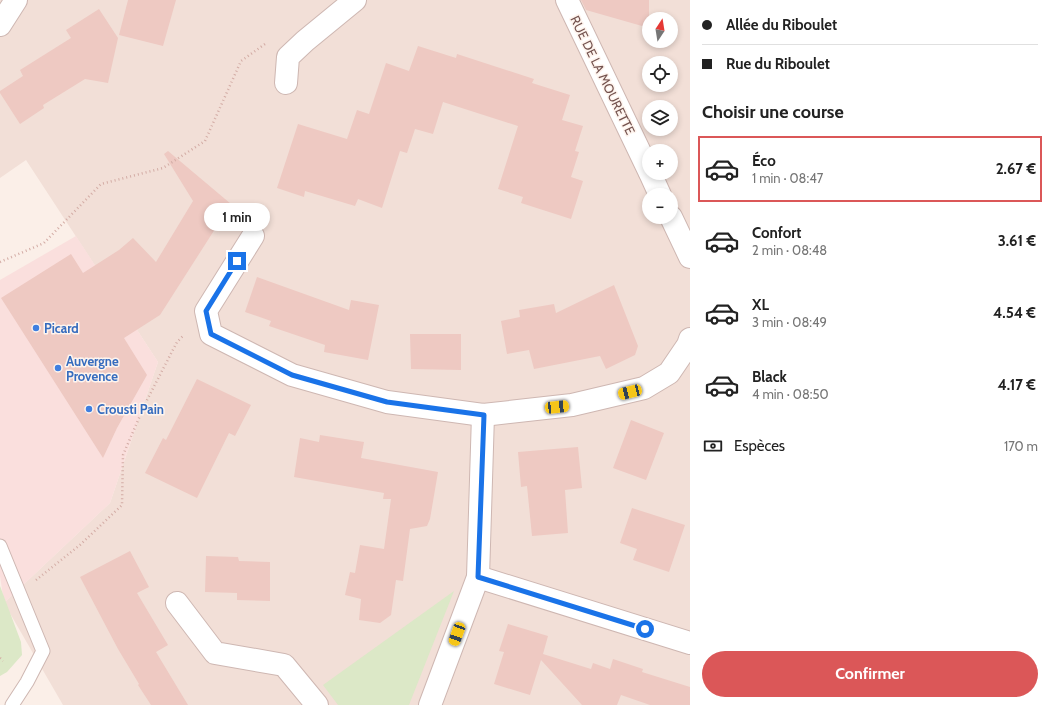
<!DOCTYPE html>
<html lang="fr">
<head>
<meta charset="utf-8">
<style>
  body { margin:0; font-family:Cabin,sans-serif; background:#f6f6f6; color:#222; height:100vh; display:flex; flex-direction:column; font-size:15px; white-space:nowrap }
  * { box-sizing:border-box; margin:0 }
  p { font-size:13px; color:#767676 }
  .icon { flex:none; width:22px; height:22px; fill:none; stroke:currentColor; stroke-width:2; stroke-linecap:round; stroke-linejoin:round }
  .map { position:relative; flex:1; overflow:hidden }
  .side { display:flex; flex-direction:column; background:#fff; width:360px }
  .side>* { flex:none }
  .hud { display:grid; align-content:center; height:88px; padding:0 12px; background:#fff }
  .needle { width:26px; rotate:12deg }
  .buttons { position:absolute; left:642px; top:12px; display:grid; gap:8px }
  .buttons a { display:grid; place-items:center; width:36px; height:36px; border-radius:50%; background:#fff; box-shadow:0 2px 6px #0003; font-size:20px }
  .end { position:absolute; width:18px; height:18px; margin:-9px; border:5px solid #1a73e8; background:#fff; box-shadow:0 0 0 2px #fff }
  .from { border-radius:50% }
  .bubble { position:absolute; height:28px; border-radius:14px; background:#fff; box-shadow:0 2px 6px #0003; font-size:13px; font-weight:700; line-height:28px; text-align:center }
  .car { position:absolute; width:12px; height:24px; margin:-12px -6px; border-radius:5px; box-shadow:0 0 3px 1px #0007; background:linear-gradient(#f5c518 24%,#345 0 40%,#f5c518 0 76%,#345 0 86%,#f5c518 0) }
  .hud b { display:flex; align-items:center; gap:14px; height:38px; font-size:15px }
  .hud b+b { border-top:1px solid #e0e0e0 }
  .hud i { width:10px; height:10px; background:#222 }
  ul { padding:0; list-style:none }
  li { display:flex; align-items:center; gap:12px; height:66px; margin:0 8px 6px; padding:0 4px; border:2px solid transparent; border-radius:0px }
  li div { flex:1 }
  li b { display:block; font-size:15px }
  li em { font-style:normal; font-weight:700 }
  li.selected { border-color:#db5758 }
  li>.icon { width:36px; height:36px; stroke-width:1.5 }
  h2 { padding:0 12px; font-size:18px; line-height:48px }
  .pay { display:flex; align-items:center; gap:10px; height:44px; padding:0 12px; font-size:15px }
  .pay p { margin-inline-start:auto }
  .action { display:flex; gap:8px; margin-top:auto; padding:8px 12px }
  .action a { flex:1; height:46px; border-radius:24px; background:#db5758; color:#fff; font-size:16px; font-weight:700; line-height:46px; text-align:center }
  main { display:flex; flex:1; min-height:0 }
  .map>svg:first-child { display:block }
  .residential { fill:#f2dfd7; fill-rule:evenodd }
  .commercial { fill:#fadfdd }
  .green { fill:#dce8c7 }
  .building { fill:#eec9c2 }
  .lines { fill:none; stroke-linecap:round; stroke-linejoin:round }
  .lane-casing { stroke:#ceb7b2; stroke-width:15 }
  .street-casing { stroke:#ceb7b2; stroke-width:24 }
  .path { stroke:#d3aca5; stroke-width:2.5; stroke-dasharray:1 3; stroke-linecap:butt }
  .lane { stroke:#fff; stroke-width:13 }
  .street { stroke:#fff; stroke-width:22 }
  .route { stroke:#1a73e8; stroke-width:5 }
  .shop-dot { fill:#3f7fe0; stroke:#fef4ee; stroke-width:1.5 }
  .labels { text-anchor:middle; stroke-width:3; stroke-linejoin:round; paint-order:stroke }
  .street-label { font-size:13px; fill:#73524e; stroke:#fef4ee }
  .shop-label { font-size:13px; font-weight:bold; fill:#366cbe; stroke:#fef4ee; text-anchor:start }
</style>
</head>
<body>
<main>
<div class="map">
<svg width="690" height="705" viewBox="0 0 690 705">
  <rect width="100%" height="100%" fill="#fbefe8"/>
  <path class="residential" d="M0 0H690V705H63L4 603 110 503 158 362 26 160 0 178ZM649 19H671V41H649ZM649 63H671V85H649ZM649 107H671V129H649ZM649 151H671V173H649ZM649 195H671V217H649Z"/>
  <path class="commercial" d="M76 236 158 362 110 503 4 603 0 576V280Z"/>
  <g class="green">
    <path d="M0 586 21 642 22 655 7 672 0 676Z"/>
    <path d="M454 591 409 705H338L323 685Z"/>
  </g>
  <g class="building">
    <path d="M128 0H176L163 46 119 35Z"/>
    <path d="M581 0H649V28L586 10Z"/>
    <path d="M99 9 118 38 108 83 85 79 43 105 44 108 20 124 0 93V91L23 76 20 70 71 38 66 30Z"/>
    <path d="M418 46 456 58 457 54 534 79 532 83 570 95 562 120 583 126 575 151 579 152 571 177 583 181 571 219 521 203 523 197 498 189 518 126 443 102 433 134 415 129 407 153 400 151 382 208 358 199 355 206 305 191 304 197 277 188 298 124 347 139 357 110 369 114 386 63 409 71Z"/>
    <path d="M168 151 231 204 160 315 124 338 147 375 117 428 103 458 1 298 71 254 83 273 119 250 133 238 156 262 193 201 164 154Z"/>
    <path d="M257 277 349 310 351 300 379 305 368 360 324 352 325 345 269 326 271 321 245 312Z"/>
    <path d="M614 285 638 346 635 355 606 369 600 356 534 369 529 350 507 354 501 321 520 317 519 310 554 304 556 313Z"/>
    <path d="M410 334H461V370L411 369Z"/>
    <path d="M197 379 251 405 235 436 229 433 197 498 145 473 163 438 166 440Z"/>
    <path d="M631 420 664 433 646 480 613 468Z"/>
    <path d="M320 435 364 442 361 458 438 472 430 519 427 526 410 529 403 581 396 580 391 615 380 623 359 620 361 599 345 595 350 572 355 573 360 545 384 549 391 499H383L384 493 294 477 300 438 319 442Z"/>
    <path d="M578 447 582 488 565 490 568 533 532 536 527 486 521 487 518 452Z"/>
    <path d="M632 508 685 525 669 572 633 560 637 549 620 543Z"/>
    <path d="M130 551 149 587 137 593 168 645 156 652 188 705H151L138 685 139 684 118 649 80 577Z"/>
    <path d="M206 556 238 557 239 561 270 562V601L237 600V593L205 592Z"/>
    <path d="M508 624 548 636 543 654 591 669 593 663 610 669 613 659 643 669 642 672 690 687V705H650L621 695 617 705H582L541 660 530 695 494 684 504 652 499 651Z"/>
  </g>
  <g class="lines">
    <defs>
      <path id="lane" d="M0 546 43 651 27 682 12 705"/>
      <g id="street">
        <path d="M567 0 649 171"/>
        <path d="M0 25 16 0"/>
        <path d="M286 83 288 57 305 41 355 0"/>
        <path d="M650 173 660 195"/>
        <path d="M671 217 690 257"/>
        <path d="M253 236 206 311 211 334 292 375 387 402 483 415 572 405 644 388 669 373 688 345 690 339"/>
        <path d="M478 577 690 643"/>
        <path d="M177 603 215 653 284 665 317 705"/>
        <path d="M430 705 478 577 483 415"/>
      </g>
    </defs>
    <use href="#lane" class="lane-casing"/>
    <use href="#street" class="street-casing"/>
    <g class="path">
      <path d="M0 262 44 243 101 184 163 168 205 141 241 61 265 44"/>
      <path d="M36 580 80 545 122 505 123 455 146 402 177 342 184 335"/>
      <path d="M0 658 3 661"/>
    </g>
    <use href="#lane" class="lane"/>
    <use href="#street" class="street"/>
  </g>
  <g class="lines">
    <path class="route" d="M237 261 206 311 211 334 292 375 387 402 484 415 478 577 645 629"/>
  </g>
  <g class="shop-dot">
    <circle cx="36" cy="328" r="4"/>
    <circle cx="58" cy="368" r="4"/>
    <circle cx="89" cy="409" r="4"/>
  </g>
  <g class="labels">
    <g class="street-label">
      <text transform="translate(603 75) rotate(64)" y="5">RUE DE LA MOURETTE</text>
    </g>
    <g class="shop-label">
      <text x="44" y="333">Picard</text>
      <text x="66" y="366">Auvergne<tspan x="66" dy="15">Provence</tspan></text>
      <text x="97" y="414">Crousti Pain</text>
    </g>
  </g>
</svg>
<div class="buttons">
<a><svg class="needle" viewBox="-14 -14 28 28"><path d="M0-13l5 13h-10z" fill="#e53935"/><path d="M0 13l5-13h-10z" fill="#767676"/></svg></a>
<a><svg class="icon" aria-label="locate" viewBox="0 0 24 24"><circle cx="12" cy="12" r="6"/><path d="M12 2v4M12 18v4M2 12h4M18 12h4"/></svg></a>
<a><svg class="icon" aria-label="layers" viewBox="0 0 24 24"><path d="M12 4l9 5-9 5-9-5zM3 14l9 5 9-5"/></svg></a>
<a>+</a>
<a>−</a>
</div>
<i class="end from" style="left:645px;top:629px"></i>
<i class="end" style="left:237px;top:261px"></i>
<div class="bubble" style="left:204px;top:203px;width:66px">1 min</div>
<i class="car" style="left:630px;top:392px;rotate:256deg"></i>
<i class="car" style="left:557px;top:407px;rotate:84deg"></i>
<i class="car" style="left:457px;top:634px;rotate:200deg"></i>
</div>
<section class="side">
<div class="hud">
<b><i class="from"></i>Allée du Riboulet</b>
<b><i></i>Rue du Riboulet</b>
</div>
<h2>Choisir une course</h2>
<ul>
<li class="selected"><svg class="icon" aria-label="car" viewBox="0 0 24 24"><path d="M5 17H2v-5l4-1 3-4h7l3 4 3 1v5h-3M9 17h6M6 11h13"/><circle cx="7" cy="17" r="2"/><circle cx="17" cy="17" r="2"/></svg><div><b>Éco</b><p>1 min · 08:47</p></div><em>2.67 €</em></li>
<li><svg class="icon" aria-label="car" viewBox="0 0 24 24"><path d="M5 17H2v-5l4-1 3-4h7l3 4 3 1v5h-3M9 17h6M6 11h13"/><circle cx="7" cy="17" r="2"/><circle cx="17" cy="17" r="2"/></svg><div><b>Confort</b><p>2 min · 08:48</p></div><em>3.61 €</em></li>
<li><svg class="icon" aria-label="car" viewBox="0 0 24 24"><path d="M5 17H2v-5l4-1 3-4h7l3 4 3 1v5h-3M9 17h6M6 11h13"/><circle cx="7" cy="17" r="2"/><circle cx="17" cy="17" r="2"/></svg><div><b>XL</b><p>3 min · 08:49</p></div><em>4.54 €</em></li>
<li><svg class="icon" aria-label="car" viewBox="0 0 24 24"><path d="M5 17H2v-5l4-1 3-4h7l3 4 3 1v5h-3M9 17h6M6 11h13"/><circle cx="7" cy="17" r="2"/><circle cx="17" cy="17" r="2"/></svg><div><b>Black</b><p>4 min · 08:50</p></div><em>4.17 €</em></li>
</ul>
<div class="pay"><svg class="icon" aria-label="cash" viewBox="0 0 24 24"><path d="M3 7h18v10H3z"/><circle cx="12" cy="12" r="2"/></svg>Espèces<p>170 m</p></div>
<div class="action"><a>Confirmer</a></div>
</section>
</main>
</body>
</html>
